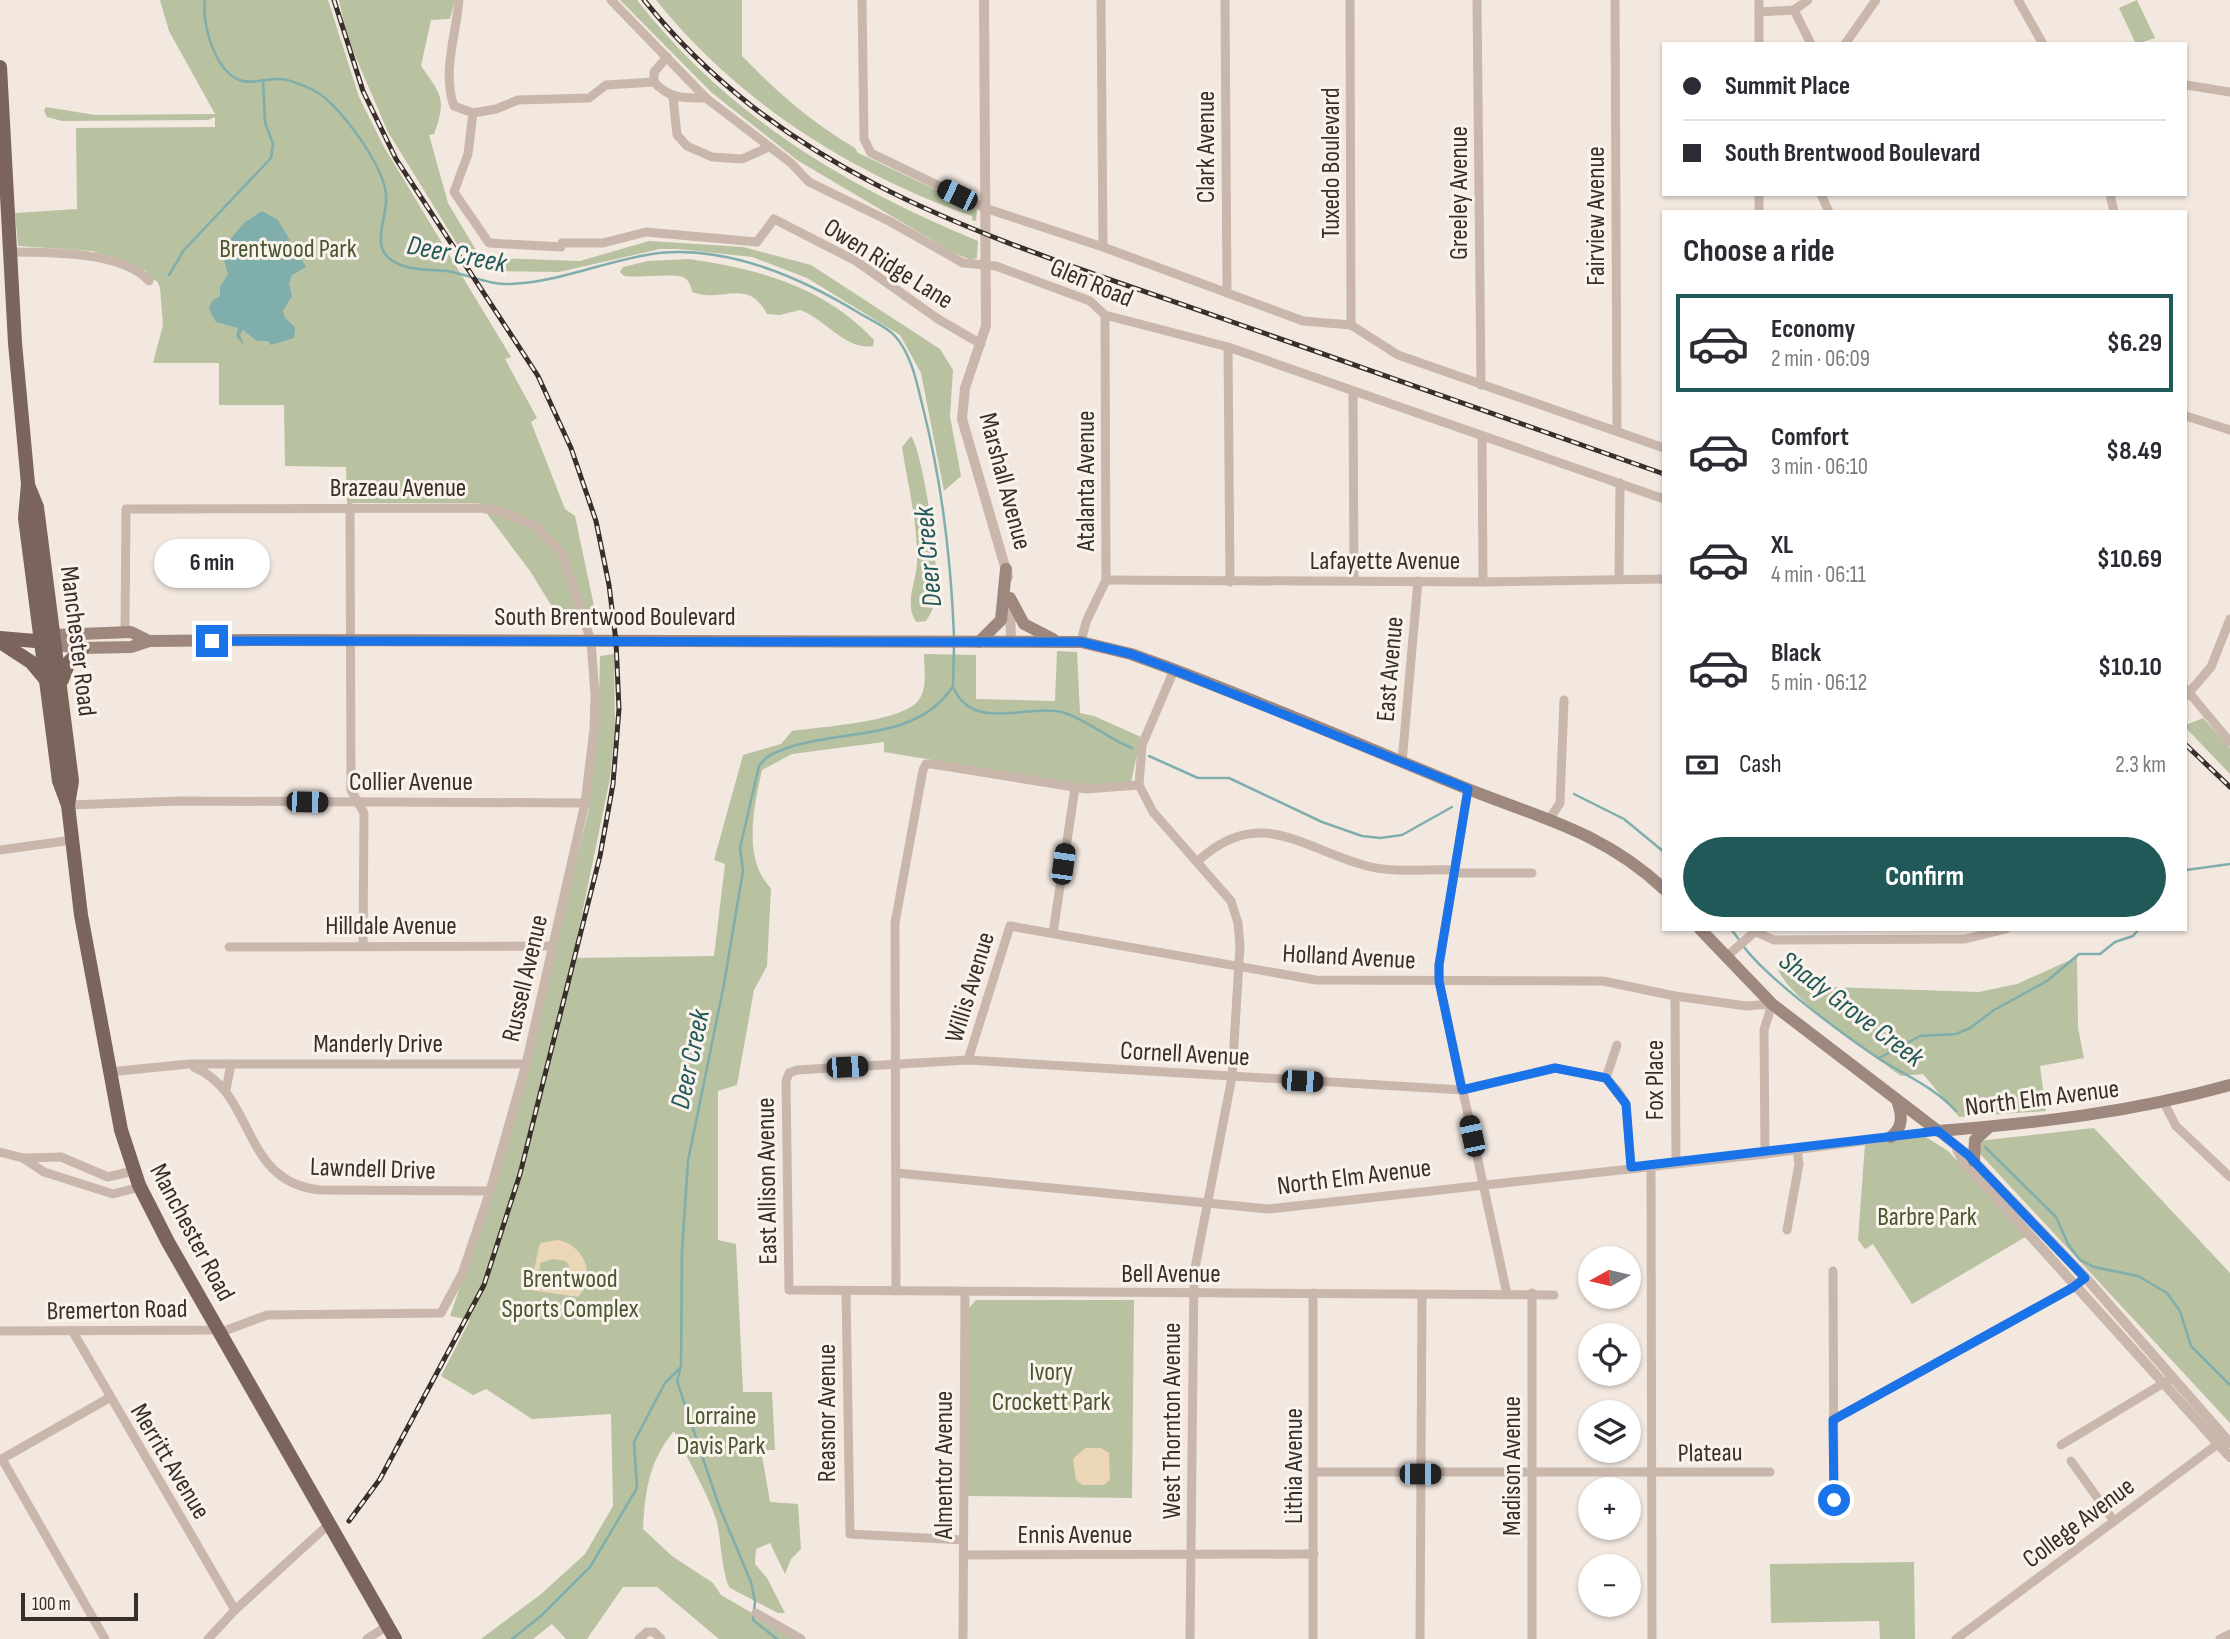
<!DOCTYPE html>
<html lang="en">
<head>
<meta charset="utf-8">
<style>
  body { margin:0; font-family:"Sofia Sans Condensed",sans-serif; background:#f2f2f3; color:#2b2b33; height:100vh; display:flex; flex-direction:column; font-size:26px; white-space:nowrap }
  * { box-sizing:border-box; margin:0 }
  p { font-size:23px; color:#7c7c81 }
  .icon { flex:none; width:38px; height:38px; fill:none; stroke:currentColor; stroke-width:2; stroke-linecap:round; stroke-linejoin:round }
  .map { position:relative; flex:1; overflow:hidden }
  .side { position:absolute; left:1662px; top:210px; width:525px; height:721px; display:flex; flex-direction:column; background:#fff; border-radius:0px; box-shadow:0 2px 5px #0004 }
  .side>* { flex:none }
  .guide { position:absolute; left:1662px; top:42px; width:525px; height:154px; border-radius:0px; box-shadow:0 2px 5px #0004; display:grid; align-content:center; height:154px; padding:0 21px; background:#fff }
  .needle { width:46px; rotate:262deg }
  .tools { position:absolute; left:1578px; top:1246px; display:grid; gap:14px }
  .tools a { display:grid; place-items:center; width:63px; height:63px; border-radius:50%; background:#fff; box-shadow:0 2px 5px #0004; font-size:35px }
  .scale { position:absolute; left:21px; bottom:18px; width:117px; box-sizing:border-box; padding-left:7px; border:4px solid #382e2a; border-top:0; font-size:19px; line-height:24px; white-space:nowrap; color:#382e2a; -webkit-text-stroke:5px #faf3ec; paint-order:stroke }
  .end { position:absolute; width:32px; height:32px; margin:-16px; border:9px solid #1a73e8; background:#fff; box-shadow:0 0 0 4px #fff }
  .from { border-radius:50% }
  .bubble { position:absolute; height:49px; border-radius:24px; background:#fff; box-shadow:0 2px 5px #0004; font-size:23px; font-weight:700; line-height:49px; text-align:center }
  .car { position:absolute; width:21px; height:42px; margin:-21px -10px; border-radius:9px; box-shadow:0 0 5px 2px #0007; background:linear-gradient(#222 24%,#8ab4d8 0 40%,#222 0 76%,#8ab4d8 0 86%,#222 0) }
  .guide b { display:flex; align-items:center; gap:24px; height:66px; font-size:26px }
  .guide b+b { border-top:2px solid #e1e1e2 }
  .guide i { width:18px; height:18px; background:#2b2b33 }
  ul { padding:0; list-style:none }
  li { display:flex; align-items:center; gap:21px; height:98px; margin:0 14px 10px; padding:0 7px; border:4px solid transparent; border-radius:0px }
  li div { flex:1 }
  li b { display:block; font-size:26px }
  li em { font-style:normal; font-weight:700 }
  li.current { border-color:#215959 }
  li>.icon { width:63px; height:63px; stroke-width:1.5 }
  h2 { padding:0 21px; font-size:32px; line-height:84px }
  .pay { display:flex; align-items:center; gap:18px; height:77px; padding:0 21px; font-size:26px }
  .pay p { margin-inline-start:auto }
  .cta { display:flex; gap:14px; margin-top:auto; padding:14px 21px }
  .cta a { flex:1; height:80px; border-radius:42px; background:#215959; color:#fff; font-size:28px; font-weight:700; line-height:80px; text-align:center }
  .map>svg:first-child { display:block }
  .green { fill:#b8c1a0 }
  .sand { fill:#ecd6b8; fill-rule:evenodd }
  .water { fill:#7faead }
  .lines { fill:none; stroke-linecap:round; stroke-linejoin:round }
  .stream { stroke:#7faead; stroke-width:2.5 }
  .minor { stroke:#cab7ac; stroke-width:9 }
  .tertiary { stroke:#cab7ac; stroke-width:10 }
  .secondary { stroke:#9e877d; stroke-width:12 }
  .primary { stroke:#7a645c; stroke-width:14 }
  .rail-casing { stroke:#382e2a; stroke-width:5 }
  .rail { stroke:#faf3ec; stroke-width:2.5; stroke-dasharray:8; stroke-linecap:butt }
  .route { stroke:#1a73e8; stroke-width:9 }
  .labels { text-anchor:middle; stroke-width:6; stroke-linejoin:round; paint-order:stroke }
  .street-label { font-size:26px; fill:#382e2a; stroke:#faf3ec }
  .park-label { font-size:26px; fill:#4a562f; stroke:#faf3ec }
  .water-label { font-size:28px; font-style:italic; fill:#215959; stroke:#faf3ec }
</style>
</head>
<body>
<div class="map">
<svg width="2230" height="1639" viewBox="0 0 2230 1639">
  <rect width="100%" height="100%" fill="#f2e8e0"/>
  <g class="green">
    <path d="M160 0H328L359 97 384 147 511 357 505 359 537 418 531 422 565 509 575 516 598 625 564 626 530 571 479 503H347L346 467 285 466 284 405H219V363H153L163 325 160 288 157 281 149 279 146 271 93 251 18 246 15 213 77 209 76 128 215 127V117L208 120 62 121 47 117 44 111 46 107 95 115 215 114 169 31Z"/>
    <path d="M339 0H455L450 19 431 20 421 66C441 94 447 99 434 134L429 135 448 203 476 250 493 258 580 261 649 241 743 247 811 265 940 349 953 370 950 416 961 476 944 491 921 373 900 335 807 278 752 257 679 249H660L559 272 494 271 467 260 388 132 347 37Z"/>
    <path d="M620 0H637C728 116 843 185 978 241L977 258 971 260 954 253 797 160 711 92Z"/>
    <path d="M656 0H742V56C777 92 812 123 855 148L858 153 977 209 976 221 972 220V216C850 173 737 101 656 0Z"/>
    <path d="M2137 0 2155 38 2136 44 2119 8Z"/>
    <path d="M689 259C759 269 824 287 874 340L873 346C846 351 823 317 800 310L780 315 767 314C747 276 722 304 692 292 691 286 689 280 683 277 671 273 639 278 624 276L620 272 623 267 648 261Z"/>
    <path d="M911 436C924 455 940 571 936 597 935 606 931 613 926 621L916 622C904 603 916 583 917 563 918 523 908 486 902 447Z"/>
    <path d="M1057 651 1077 652 1080 713 1094 716 1141 737 1131 782 1094 786 1067 782 884 752V742L792 754 762 770C754 806 742 860 771 888L767 966 754 990 737 1085 718 1091V1240L736 1244 743 1392H772L775 1450H761L770 1502 798 1504 801 1549 791 1559 785 1574 770 1543 756 1549 755 1564 767 1578 785 1613H778L730 1588C722 1576 721 1536 716 1519 706 1489 687 1459 674 1431 649 1461 645 1491 643 1529L672 1556 713 1583 721 1595 797 1639H719L657 1587H623L587 1639H566L552 1624 533 1639H481L540 1595 585 1554 613 1506 611 1414 532 1419 486 1389 473 1395 441 1376 470 1320 450 1316 502 1164 588 813 598 731 600 656 614 654 615 726 610 778 573 958 714 956 725 864 714 860 743 755 781 744 792 731C819 727 901 722 918 701 928 688 924 670 924 654L976 655V699L1055 701Z"/>
    <path d="M2203 718 2230 748V774L2186 728V725Z"/>
    <path d="M2077 957 2078 1028 2084 1058 2040 1066 2046 1111 1959 1117 1923 1074 1901 1076C1876 1057 1779 992 1777 965L1801 986 1979 992 2017 984Z"/>
    <path d="M2094 1128 2230 1273V1423L1969 1142Z"/>
    <path d="M1926 1137 1948 1151 2027 1236 1912 1304 1873 1244 1865 1249 1858 1240 1865 1144Z"/>
    <path d="M976 1300H1134L1132 1498 967 1496 969 1308Z"/>
    <path d="M1914 1562 1915 1639H1880L1879 1621 1771 1623 1770 1564Z"/>
  </g>
  <g class="sand">
    <path d="M557 1240C584 1244 598 1277 578 1297L530 1290 539 1246 541 1243ZM553 1259 565 1261 569 1265 567 1284 560 1290 544 1287 539 1281 540 1263Z"/>
    <path d="M1085 1448H1101L1109 1453 1110 1480 1104 1485H1082L1076 1480 1073 1459Z"/>
  </g>
  <path class="water" d="M262 211 278 220 306 267 292 275 289 284 292 296 283 311 285 318 295 327 294 338 271 345 268 341H257L243 330 240 335 244 346 236 336 238 328 216 322 209 309 212 301 220 296V287L228 274 221 250 244 223Z"/>
  <g class="lines">
    <g class="stream">
      <path d="M205 0C202 24 214 69 239 80 252 85 268 78 281 79 293 80 305 86 315 91 340 105 383 165 386 194 389 221 363 253 404 266 417 271 432 269 446 271 468 274 488 285 511 284 562 282 609 259 659 253 730 246 800 277 859 313 870 320 886 326 895 336 912 355 917 384 923 408 942 483 951 559 954 636"/>
      <path d="M169 275 184 250 271 158 273 144 265 122 263 80"/>
      <path d="M953 687C973 734 1029 702 1065 713 1089 721 1108 739 1132 748"/>
      <path d="M1149 756 1198 778H1229L1322 822 1362 836 1380 838 1402 835 1452 807"/>
      <path d="M1574 794 1624 819 1664 852"/>
      <path d="M2186 870 2230 864"/>
      <path d="M1731 929 1740 941"/>
      <path d="M1744 947C1769 980 1845 1036 1881 1060 1907 1076 1935 1088 1956 1111"/>
      <path d="M1879 1058 1920 1036 1956 1034 1970 1028 1994 1010 2047 981 2079 954H2100L2115 942 2133 936 2139 929"/>
      <path d="M1985 1147 2056 1217 2068 1244 2080 1260 2094 1267 2138 1276 2167 1293 2180 1311 2191 1346 2230 1385"/>
      <path d="M680 1370 677 1381 719 1506 751 1582 755 1602 753 1620 777 1639"/>
      <path d="M512 1639 542 1615 590 1567 637 1488 634 1442 665 1383 681 1367 682 1251 688 1161 724 984 743 871 740 848 759 766C767 754 777 752 790 747 845 729 918 741 953 686L954 646"/>
    </g>
    <g class="minor">
      <path d="M459 0C456 35 442 72 454 106L473 113 496 109 518 100 589 98 606 85 654 82"/>
      <path d="M611 0 706 98 791 163 809 182 891 222 963 263 996 266 1090 301 1105 315 1228 347 1664 499"/>
      <path d="M862 0 864 139 871 153 985 208 1103 247 1303 321 1351 325 1398 355 1664 448"/>
      <path d="M1101 0 1103 247"/>
      <path d="M1225 0 1227 293"/>
      <path d="M1350 0 1351 325"/>
      <path d="M1477 0 1481 385"/>
      <path d="M1615 0 1617 431"/>
      <path d="M2018 0 2043 44"/>
      <path d="M1794 10 1808 0"/>
      <path d="M1759 12 1794 10 1811 44"/>
      <path d="M1759 44V0"/>
      <path d="M1845 44 1876 0"/>
      <path d="M667 57 654 72V82C669 99 685 98 706 98"/>
      <path d="M2186 85 2230 92"/>
      <path d="M673 97 677 135 687 146 712 157 742 159 769 147"/>
      <path d="M473 113 468 154 454 192 489 243 561 247 562 243H603L646 232 757 242 774 219 856 261 938 319 981 344"/>
      <path d="M1821 194 1829 212"/>
      <path d="M2110 194 2114 212"/>
      <path d="M1759 212V194"/>
      <path d="M9 252C46 252 123 251 149 281"/>
      <path d="M1228 347 1230 582"/>
      <path d="M1353 392 1354 580"/>
      <path d="M2186 416 2230 430"/>
      <path d="M1482 436 1483 582"/>
      <path d="M350 507 351 790 364 813 363 946"/>
      <path d="M1619 579 1620 483"/>
      <path d="M1106 580 1483 582 1664 579"/>
      <path d="M1081 642 1086 622 1106 580 1105 315"/>
      <path d="M1174 670 1142 745 1139 785 1153 812 1231 901 1238 923 1240 946 1232 1077 1194 1273 1190 1639"/>
      <path d="M2186 689 2230 742"/>
      <path d="M2186 696 2211 667 2230 619"/>
      <path d="M1402 762 1418 581"/>
      <path d="M1468 789 1439 965V981L1507 1294"/>
      <path d="M68 805 180 801 585 803"/>
      <path d="M1550 818 1560 803 1564 700"/>
      <path d="M0 850 72 840"/>
      <path d="M1199 860C1260 805 1301 848 1367 866 1393 873 1426 869 1453 870"/>
      <path d="M1453 873H1532"/>
      <path d="M1756 932 1774 940 1965 939 2006 929"/>
      <path d="M1053 933 1075 788"/>
      <path d="M229 947 554 946"/>
      <path d="M1726 957 1758 929"/>
      <path d="M1675 996 1676 1163"/>
      <path d="M968 1060 1010 926 1316 980 1603 981 1675 996 1746 1006 1772 1004 1764 1030 1765 1154"/>
      <path d="M194 1067C257 1094 240 1183 321 1190L490 1191"/>
      <path d="M109 1072 189 1064H526"/>
      <path d="M1606 1078 1617 1045"/>
      <path d="M226 1090 231 1064"/>
      <path d="M2164 1103 2176 1126 2230 1177"/>
      <path d="M0 1152 23 1158 44 1172 113 1194 140 1187"/>
      <path d="M23 1158 61 1157 108 1177 133 1171"/>
      <path d="M1651 1165 1652 1639"/>
      <path d="M897 1173 1269 1209 1765 1154 1938 1131"/>
      <path d="M1787 1230 1799 1164 1797 1149"/>
      <path d="M1833 1271 1834 1500"/>
      <path d="M846 1291 850 1534 963 1540"/>
      <path d="M896 1291 895 923 923 770 926 764H932L1086 789 1139 785"/>
      <path d="M1554 1295 789 1290 786 1081 789 1073 797 1070 968 1060 1462 1090 1555 1068 1606 1078 1618 1091 1626 1104 1631 1167"/>
      <path d="M0 1331 227 1330 267 1315 441 1313 462 1274 490 1191 526 1064 585 803 594 729 595 695 591 641 562 553 534 525 502 512 481 508 126 509 125 632"/>
      <path d="M73 1332 235 1610"/>
      <path d="M1833 1420 2072 1288 2085 1277"/>
      <path d="M2061 1445 2167 1381"/>
      <path d="M2 1459 105 1639"/>
      <path d="M0 1460 109 1398"/>
      <path d="M2071 1461 2114 1521"/>
      <path d="M1314 1472H1770"/>
      <path d="M963 1555 1314 1554"/>
      <path d="M756 1613 801 1639"/>
      <path d="M208 1639 235 1610 328 1525"/>
      <path d="M367 1639 387 1626"/>
      <path d="M639 1639 647 1632H654L661 1639"/>
      <path d="M963 1639 965 1292"/>
      <path d="M1313 1639V1293"/>
      <path d="M1420 1639 1422 1295"/>
      <path d="M1532 1639V1293"/>
      <path d="M1956 1639 2223 1440"/>
      <path d="M2220 1639 2230 1634"/>
    </g>
    <g class="tertiary">
      <path d="M984 0 986 326 965 388 962 419 1008 577"/>
      <path d="M1010 600 1011 642"/>
      <path d="M1938 1131 1968 1155 2085 1277 2230 1443"/>
      <path d="M1957 1149 1963 1161 2230 1457"/>
    </g>
    <g class="secondary">
      <path d="M1010 598 1024 624 1053 639"/>
      <path d="M54 635 131 632 149 641"/>
      <path d="M979 642 1001 620 1006 569"/>
      <path d="M55 645 83 648 131 647 149 641 255 640 1081 642 1131 654 1167 667C1265 704 1361 745 1458 785 1535 817 1600 829 1664 889"/>
      <path d="M1700 929 1772 1004 1938 1131C2038 1123 2133 1112 2230 1085"/>
      <path d="M1891 1137C1904 1127 1902 1114 1897 1100"/>
      <path d="M1974 1161 1975 1140 1989 1127"/>
    </g>
    <g class="primary">
      <path d="M0 67 15 343 28 484 25 518 59 781 68 805 81 915 121 1130 139 1185 168 1242 395 1639"/>
      <path d="M28 485 37 507 72 781 68 805"/>
      <path d="M0 638 47 642"/>
      <path d="M0 642 31 662 46 680"/>
      <path d="M62 680 69 662 83 648"/>
    </g>
    <defs>
      <g id="rail">
        <path d="M334 0 363 91 396 159 538 376 571 448 596 521 609 585 616 641 619 709 613 784 600 856 520 1174 484 1285 380 1479 349 1521"/>
        <path d="M644 0C793 186 1006 242 1221 318 1369 370 1517 422 1664 474"/>
        <path d="M2186 745 2230 787"/>
      </g>
    </defs>
    <use href="#rail" class="rail-casing"/>
    <use href="#rail" class="rail"/>
  </g>
  <g class="lines">
    <path class="route" d="M212 641 1081 642 1131 654 1174 670 1468 789 1439 965V981L1462 1090 1555 1068 1606 1078 1626 1104 1631 1167 1938 1131 1968 1155 2085 1278 2072 1288 1833 1420 1834 1500"/>
  </g>
  <g class="labels">
    <g class="street-label">
      <text transform="translate(1205 147) rotate(-90)" y="9">Clark Avenue</text>
      <text transform="translate(1330 163) rotate(-90)" y="9">Tuxedo Boulevard</text>
      <text transform="translate(1458 193) rotate(-90)" y="9">Greeley Avenue</text>
      <text transform="translate(1595 216) rotate(-90)" y="9">Fairview Avenue</text>
      <text transform="translate(889 263) rotate(32)" y="9">Owen Ridge Lane</text>
      <text transform="translate(1092 282) rotate(23)" y="9">Glen Road</text>
      <text transform="translate(1006 481) rotate(75)" y="9">Marshall Avenue</text>
      <text transform="translate(1085 481) rotate(-90)" y="9">Atalanta Avenue</text>
      <text x="398" y="496">Brazeau Avenue</text>
      <text x="1385" y="569">Lafayette Avenue</text>
      <text x="615" y="625">South Brentwood Boulevard</text>
      <text transform="translate(79 641) rotate(83)" y="9">Manchester Road</text>
      <text transform="translate(1389 669) rotate(-85)" y="9">East Avenue</text>
      <text x="411" y="790">Collier Avenue</text>
      <text x="391" y="934">Hilldale Avenue</text>
      <text transform="translate(1349 956) rotate(3)" y="9">Holland Avenue</text>
      <text transform="translate(524 978) rotate(-77)" y="9">Russell Avenue</text>
      <text transform="translate(969 987) rotate(-73)" y="9">Willis Avenue</text>
      <text x="378" y="1052">Manderly Drive</text>
      <text transform="translate(1185 1053) rotate(3)" y="9">Cornell Avenue</text>
      <text transform="translate(1654 1080) rotate(-90)" y="9">Fox Place</text>
      <text transform="translate(2042 1097) rotate(-7)" y="9">North Elm Avenue</text>
      <text transform="translate(373 1168) rotate(2)" y="9">Lawndell Drive</text>
      <text transform="translate(1354 1176) rotate(-7)" y="9">North Elm Avenue</text>
      <text transform="translate(766 1181) rotate(-91)" y="9">East Allison Avenue</text>
      <text transform="translate(193 1232) rotate(62)" y="9">Manchester Road</text>
      <text x="1171" y="1282">Bell Avenue</text>
      <text transform="translate(117 1309) rotate(-1)" y="9">Bremerton Road</text>
      <text transform="translate(826 1413) rotate(-90)" y="9">Reasnor Avenue</text>
      <text transform="translate(1171 1421) rotate(-90)" y="9">West Thornton Avenue</text>
      <text transform="translate(1710 1452) rotate(-1)" y="9">Plateau</text>
      <text transform="translate(171 1461) rotate(59)" y="9">Merritt Avenue</text>
      <text transform="translate(943 1465) rotate(-90)" y="9">Almentor Avenue</text>
      <text transform="translate(1293 1466) rotate(-90)" y="9">Lithia Avenue</text>
      <text transform="translate(1511 1466) rotate(-90)" y="9">Madison Avenue</text>
      <text transform="translate(2078 1522) rotate(-37)" y="9">College Avenue</text>
      <text x="1075" y="1543">Ennis Avenue</text>
    </g>
    <g class="park-label">
      <text x="288" y="257">Brentwood Park</text>
      <text x="1927" y="1225">Barbre Park</text>
      <text x="570" y="1287">Brentwood<tspan x="570" dy="30">Sports Complex</tspan></text>
      <text x="1051" y="1380">Ivory<tspan x="1051" dy="30">Crockett Park</tspan></text>
      <text x="721" y="1424">Lorraine<tspan x="721" dy="30">Davis Park</tspan></text>
    </g>
    <g class="water-label">
      <text transform="translate(457 253) rotate(11)" y="10">Deer Creek</text>
      <text transform="translate(927 557) rotate(-95)" y="10">Deer Creek</text>
      <text transform="translate(1852 1008) rotate(37)" y="10">Shady Grove Creek</text>
      <text transform="translate(689 1059) rotate(-78)" y="10">Deer Creek</text>
    </g>
  </g>
</svg>
<div class="tools">
<a><svg class="needle" viewBox="-14 -14 28 28"><path d="M0-13l5 13h-10z" fill="#e53935"/><path d="M0 13l5-13h-10z" fill="#7c7c81"/></svg></a>
<a><svg class="icon" aria-label="locate" viewBox="0 0 24 24"><circle cx="12" cy="12" r="6"/><path d="M12 2v4M12 18v4M2 12h4M18 12h4"/></svg></a>
<a><svg class="icon" aria-label="layers" viewBox="0 0 24 24"><path d="M12 4l9 5-9 5-9-5zM3 14l9 5 9-5"/></svg></a>
<a>+</a>
<a>−</a>
</div>
<div class="scale">100 m</div>
<i class="end from" style="left:1834px;top:1500px"></i>
<i class="end" style="left:212px;top:641px"></i>
<div class="bubble" style="left:154px;top:539px;width:116px">6 min</div>
<i class="car" style="left:957px;top:195px;rotate:296deg"></i>
<i class="car" style="left:307px;top:802px;rotate:91deg"></i>
<i class="car" style="left:1063px;top:864px;rotate:8deg"></i>
<i class="car" style="left:847px;top:1067px;rotate:87deg"></i>
<i class="car" style="left:1302px;top:1081px;rotate:93deg"></i>
<i class="car" style="left:1472px;top:1136px;rotate:348deg"></i>
<i class="car" style="left:1420px;top:1474px;rotate:90deg"></i>
<div class="guide">
<b><i class="from"></i>Summit Place</b>
<b><i></i>South Brentwood Boulevard</b>
</div>
<section class="side">
<h2>Choose a ride</h2>
<ul>
<li class="current"><svg class="icon" aria-label="car" viewBox="0 0 24 24"><path d="M5 17H2v-5l4-1 3-4h7l3 4 3 1v5h-3M9 17h6M6 11h13"/><circle cx="7" cy="17" r="2"/><circle cx="17" cy="17" r="2"/></svg><div><b>Economy</b><p>2 min · 06:09</p></div><em>$6.29</em></li>
<li><svg class="icon" aria-label="car" viewBox="0 0 24 24"><path d="M5 17H2v-5l4-1 3-4h7l3 4 3 1v5h-3M9 17h6M6 11h13"/><circle cx="7" cy="17" r="2"/><circle cx="17" cy="17" r="2"/></svg><div><b>Comfort</b><p>3 min · 06:10</p></div><em>$8.49</em></li>
<li><svg class="icon" aria-label="car" viewBox="0 0 24 24"><path d="M5 17H2v-5l4-1 3-4h7l3 4 3 1v5h-3M9 17h6M6 11h13"/><circle cx="7" cy="17" r="2"/><circle cx="17" cy="17" r="2"/></svg><div><b>XL</b><p>4 min · 06:11</p></div><em>$10.69</em></li>
<li><svg class="icon" aria-label="car" viewBox="0 0 24 24"><path d="M5 17H2v-5l4-1 3-4h7l3 4 3 1v5h-3M9 17h6M6 11h13"/><circle cx="7" cy="17" r="2"/><circle cx="17" cy="17" r="2"/></svg><div><b>Black</b><p>5 min · 06:12</p></div><em>$10.10</em></li>
</ul>
<div class="pay"><svg class="icon" aria-label="cash" viewBox="0 0 24 24"><path d="M3 7h18v10H3z"/><circle cx="12" cy="12" r="2"/></svg>Cash<p>2.3 km</p></div>
<div class="cta"><a>Confirm</a></div>
</section>
</div>
</body>
</html>
